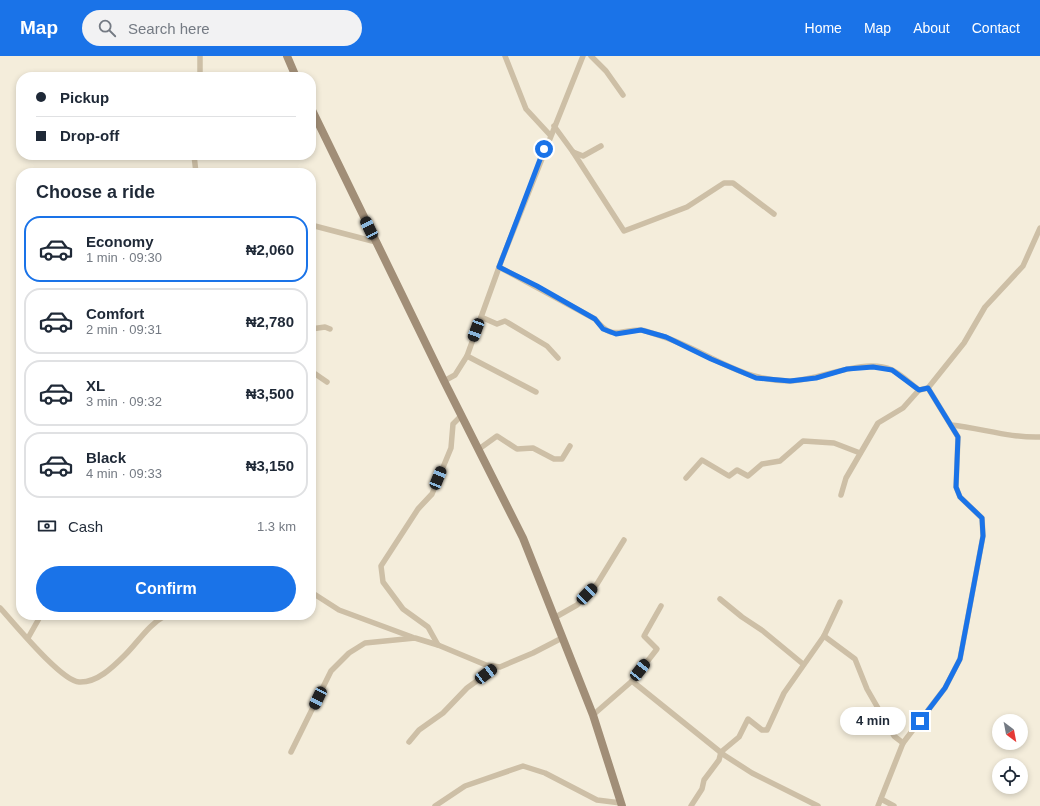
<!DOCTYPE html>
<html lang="en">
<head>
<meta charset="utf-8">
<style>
  body { margin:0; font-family:Helvetica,sans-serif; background:#f2f2f3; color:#1f2937; height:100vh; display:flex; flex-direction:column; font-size:15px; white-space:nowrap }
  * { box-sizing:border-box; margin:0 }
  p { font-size:13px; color:#747a83 }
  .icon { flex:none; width:22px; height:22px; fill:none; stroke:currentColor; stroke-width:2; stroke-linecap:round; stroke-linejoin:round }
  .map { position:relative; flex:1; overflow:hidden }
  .panel { position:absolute; left:16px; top:112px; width:300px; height:452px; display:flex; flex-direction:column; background:#fff; border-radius:16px; box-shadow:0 2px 6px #0003 }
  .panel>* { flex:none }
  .banner { position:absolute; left:16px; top:16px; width:300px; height:88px; border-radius:16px; box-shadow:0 2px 6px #0003; display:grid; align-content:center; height:88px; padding:0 20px; background:#fff }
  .needle { width:26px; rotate:148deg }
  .controls { position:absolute; left:992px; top:658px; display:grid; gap:8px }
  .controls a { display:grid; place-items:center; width:36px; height:36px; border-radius:50%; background:#fff; box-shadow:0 2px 6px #0003; font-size:20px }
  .end { position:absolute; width:18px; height:18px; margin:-9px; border:5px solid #1a73e8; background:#fff; box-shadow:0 0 0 2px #fff }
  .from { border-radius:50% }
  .bubble { position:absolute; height:28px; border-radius:14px; background:#fff; box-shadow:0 2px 6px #0003; font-size:13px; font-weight:700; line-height:28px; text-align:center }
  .car { position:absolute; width:12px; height:24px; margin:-12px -6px; border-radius:5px; box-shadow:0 0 3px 1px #0007; background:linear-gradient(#222 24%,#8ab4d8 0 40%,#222 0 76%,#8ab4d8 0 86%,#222 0) }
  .banner b { display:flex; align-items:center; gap:14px; height:38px; font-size:15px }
  .banner b+b { border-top:1px solid #e0e1e3 }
  .banner i { width:10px; height:10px; background:#1f2937 }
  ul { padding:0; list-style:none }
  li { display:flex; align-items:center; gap:12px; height:66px; margin:0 8px 6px; padding:0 12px; border:2px solid #e0e1e3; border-radius:16px }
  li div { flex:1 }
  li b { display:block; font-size:15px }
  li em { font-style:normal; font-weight:700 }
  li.on { border-color:#1a73e8 }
  li>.icon { width:36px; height:36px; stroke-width:1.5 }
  h2 { padding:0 20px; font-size:18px; line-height:48px }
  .pay { display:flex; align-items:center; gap:10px; height:44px; padding:0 20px; font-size:15px }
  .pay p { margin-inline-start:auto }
  .cta { display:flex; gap:8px; margin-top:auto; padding:8px 20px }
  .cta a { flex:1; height:46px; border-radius:24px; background:#1a73e8; color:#fff; font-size:16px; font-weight:700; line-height:46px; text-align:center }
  header { display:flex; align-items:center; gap:24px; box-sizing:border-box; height:56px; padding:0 20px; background:#1a73e8; color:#fff }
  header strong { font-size:19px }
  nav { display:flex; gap:22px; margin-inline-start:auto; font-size:14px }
  .search { width:280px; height:36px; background:#f2f2f3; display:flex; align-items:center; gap:10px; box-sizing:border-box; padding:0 14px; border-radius:22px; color:#747a83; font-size:15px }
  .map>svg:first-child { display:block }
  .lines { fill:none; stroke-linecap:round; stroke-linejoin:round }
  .street { stroke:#cdbfa6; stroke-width:5.5 }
  .secondary { stroke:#a18e77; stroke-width:8 }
  .route { stroke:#1a73e8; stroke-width:5 }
</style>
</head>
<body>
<header>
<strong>Map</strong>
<div class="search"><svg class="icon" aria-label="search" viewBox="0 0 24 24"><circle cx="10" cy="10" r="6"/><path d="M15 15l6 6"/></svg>Search here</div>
<nav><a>Home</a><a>Map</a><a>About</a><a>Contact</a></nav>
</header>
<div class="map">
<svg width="1040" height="750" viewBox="0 0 1040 750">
  <rect width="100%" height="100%" fill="#f4eddb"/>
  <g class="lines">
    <g class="street">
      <path d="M200 0V21"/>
      <path d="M505 0 526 53 550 79"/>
      <path d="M591 0 606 15 623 39"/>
      <path d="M554 70 573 96 583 100 601 90"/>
      <path d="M573 96 624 175 687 151 724 127H733L774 158"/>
      <path d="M194 99 196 117"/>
      <path d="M311 169 376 186"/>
      <path d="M499 211 595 263C613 285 617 274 640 274 645 274 650 277 655 278 702 291 738 326 791 325 821 324 863 301 892 314 901 318 911 328 919 334"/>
      <path d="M481 261 497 268 505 265 547 290 558 302"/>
      <path d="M311 273 325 271 330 273"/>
      <path d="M467 300 536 336"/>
      <path d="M311 315 327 326"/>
      <path d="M444 325 455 319 467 300 502 203 583 0"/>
      <path d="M462 359 453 368 451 392 432 438 418 453 381 510 383 526 403 553 428 571 438 589 486 609 500 611 533 597 562 582"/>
      <path d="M951 369C981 372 1009 382 1040 381"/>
      <path d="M479 393 497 380 517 393 533 392 554 403H562L570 390"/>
      <path d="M686 422 702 404 729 420 737 414 748 420 762 408 780 405 803 385 834 387 860 397"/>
      <path d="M841 439 846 422 878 367 903 352 919 334 928 332"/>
      <path d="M311 536 339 554 412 581"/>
      <path d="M720 543 742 561 763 575 803 608"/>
      <path d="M0 552C14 567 61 625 79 626 97 627 113 611 125 599 139 585 148 569 166 559"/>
      <path d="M554 562 577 549 597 528 624 484"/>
      <path d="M824 580 855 603 867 633 894 680 903 687"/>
      <path d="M28 582 41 559"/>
      <path d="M632 625 657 593 644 580 661 550"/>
      <path d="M593 659 632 625 724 699 752 717 818 750"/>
      <path d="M409 686 419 674 443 657 467 632 496 611"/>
      <path d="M291 696 331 615 349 597 365 587 415 582 438 589"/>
      <path d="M881 743 894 750"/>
      <path d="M435 750 465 730 523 710 545 717 597 744 621 747"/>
      <path d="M691 750 702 733 704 724 719 704 721 696 739 681 748 663 762 674H767L784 637 824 580 840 546"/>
      <path d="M878 750 903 687 945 632 960 603 983 480 982 462 960 441 956 431 958 381 928 332 964 287 985 251 1023 210 1040 172"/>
    </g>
    <g class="secondary">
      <path d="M287 0 296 21"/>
      <path d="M311 52 444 325 523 482 593 659 622 750"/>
    </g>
  </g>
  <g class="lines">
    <path class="route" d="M544 93 499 211 537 230 595 263 603 273 616 278 641 274 666 281 711 303 756 322 790 325 816 322 847 313 873 311 892 314 919 334 928 332 958 381 956 431 960 441 982 462 983 480 960 603 945 632 920 665"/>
  </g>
</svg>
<div class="controls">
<a><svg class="needle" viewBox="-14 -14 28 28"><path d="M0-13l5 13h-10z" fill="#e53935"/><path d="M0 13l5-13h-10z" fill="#747a83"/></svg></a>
<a><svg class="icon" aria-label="locate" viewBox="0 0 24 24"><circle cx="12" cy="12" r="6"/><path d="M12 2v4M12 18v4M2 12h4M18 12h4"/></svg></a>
</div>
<i class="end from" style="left:544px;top:93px"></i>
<i class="end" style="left:920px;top:665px"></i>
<div class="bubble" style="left:840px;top:651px;width:66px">4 min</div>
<i class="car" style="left:369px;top:172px;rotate:334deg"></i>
<i class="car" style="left:476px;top:274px;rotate:200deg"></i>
<i class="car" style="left:438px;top:422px;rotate:22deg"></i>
<i class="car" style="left:587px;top:538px;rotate:44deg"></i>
<i class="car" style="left:640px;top:614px;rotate:38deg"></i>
<i class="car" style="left:486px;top:618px;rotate:53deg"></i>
<i class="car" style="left:318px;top:642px;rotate:206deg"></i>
<div class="banner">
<b><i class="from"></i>Pickup</b>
<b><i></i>Drop-off</b>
</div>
<section class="panel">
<h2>Choose a ride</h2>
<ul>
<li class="on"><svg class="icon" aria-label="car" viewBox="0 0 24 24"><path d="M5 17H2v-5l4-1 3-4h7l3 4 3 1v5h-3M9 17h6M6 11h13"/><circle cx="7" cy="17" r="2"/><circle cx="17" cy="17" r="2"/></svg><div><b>Economy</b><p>1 min · 09:30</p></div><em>₦2,060</em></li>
<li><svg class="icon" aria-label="car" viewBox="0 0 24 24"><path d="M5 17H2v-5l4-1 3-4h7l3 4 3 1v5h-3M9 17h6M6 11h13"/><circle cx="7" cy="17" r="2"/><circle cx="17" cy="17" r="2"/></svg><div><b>Comfort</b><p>2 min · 09:31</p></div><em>₦2,780</em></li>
<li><svg class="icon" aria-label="car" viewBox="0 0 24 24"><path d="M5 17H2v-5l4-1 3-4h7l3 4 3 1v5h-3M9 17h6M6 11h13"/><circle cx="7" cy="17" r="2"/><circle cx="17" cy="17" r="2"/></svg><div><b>XL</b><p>3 min · 09:32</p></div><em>₦3,500</em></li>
<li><svg class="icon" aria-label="car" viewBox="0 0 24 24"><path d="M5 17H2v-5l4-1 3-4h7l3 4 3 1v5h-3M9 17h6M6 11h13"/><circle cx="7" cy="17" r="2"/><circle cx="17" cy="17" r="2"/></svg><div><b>Black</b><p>4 min · 09:33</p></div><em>₦3,150</em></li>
</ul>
<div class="pay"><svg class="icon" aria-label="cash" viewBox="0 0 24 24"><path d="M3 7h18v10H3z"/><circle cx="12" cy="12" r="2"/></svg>Cash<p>1.3 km</p></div>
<div class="cta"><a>Confirm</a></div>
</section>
</div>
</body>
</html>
